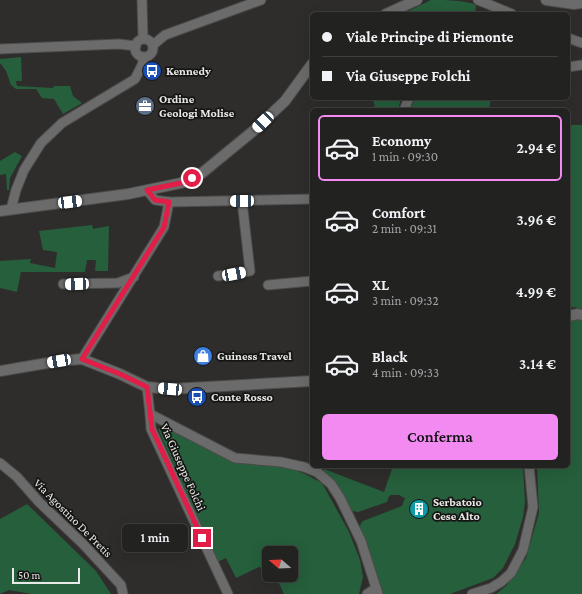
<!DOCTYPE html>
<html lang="it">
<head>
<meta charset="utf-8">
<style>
  body { margin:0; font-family:"Crimson Pro",serif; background:#2a2a29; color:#f1f3f6; height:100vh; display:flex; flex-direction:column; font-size:15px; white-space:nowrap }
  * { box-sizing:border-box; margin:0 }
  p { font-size:13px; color:#a2a4a5 }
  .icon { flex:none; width:22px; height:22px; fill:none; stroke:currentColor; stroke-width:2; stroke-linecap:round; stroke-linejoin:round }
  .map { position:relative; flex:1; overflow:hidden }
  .details { position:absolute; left:310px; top:108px; width:260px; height:360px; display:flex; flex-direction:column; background:#222220; border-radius:6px; box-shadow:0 4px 16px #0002,0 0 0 1px #3f3f3e }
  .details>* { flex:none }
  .banner { position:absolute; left:310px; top:12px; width:260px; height:88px; border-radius:6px; box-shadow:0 4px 16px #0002,0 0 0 1px #3f3f3e; display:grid; align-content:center; height:88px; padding:0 12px; background:#222220 }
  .needle { width:26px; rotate:289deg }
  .controls { position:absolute; left:262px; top:546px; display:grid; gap:8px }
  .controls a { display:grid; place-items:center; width:36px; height:36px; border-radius:6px; background:#222220; box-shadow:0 4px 16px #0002,0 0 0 1px #3f3f3e; font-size:20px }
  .scale { position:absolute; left:12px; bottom:10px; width:68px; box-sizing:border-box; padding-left:4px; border:2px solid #e9e9e7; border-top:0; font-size:11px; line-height:14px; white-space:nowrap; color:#e9e9e7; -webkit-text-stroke:3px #151514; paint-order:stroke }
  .end { position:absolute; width:18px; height:18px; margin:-9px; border:5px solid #e11d48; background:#fff; box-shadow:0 0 0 2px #fff }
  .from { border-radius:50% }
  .bubble { position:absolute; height:28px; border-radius:6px; background:#222220; box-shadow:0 4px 16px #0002,0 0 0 1px #3f3f3e; font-size:13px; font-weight:600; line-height:28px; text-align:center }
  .car { position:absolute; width:12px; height:24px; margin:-12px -6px; border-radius:5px; box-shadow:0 0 3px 1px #0007; background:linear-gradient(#fff 24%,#345 0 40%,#fff 0 76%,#345 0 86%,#fff 0) }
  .banner b { display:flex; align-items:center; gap:14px; height:38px; font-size:15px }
  .banner b+b { border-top:1px solid #3f3f3e }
  .banner i { width:10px; height:10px; background:#f1f3f6 }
  ul { padding:7px 0 0; list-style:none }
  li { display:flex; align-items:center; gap:12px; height:66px; margin:0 8px 6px; padding:0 4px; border:2px solid transparent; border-radius:6px }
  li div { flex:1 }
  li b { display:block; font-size:15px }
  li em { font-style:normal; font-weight:600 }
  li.on { border-color:#f28af2 }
  li>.icon { width:36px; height:36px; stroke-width:1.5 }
  .action { display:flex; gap:8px; margin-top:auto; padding:8px 12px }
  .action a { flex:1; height:46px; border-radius:6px; background:#f28af2; color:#111; font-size:16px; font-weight:600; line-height:46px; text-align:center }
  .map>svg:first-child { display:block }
  .green { fill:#265f3c }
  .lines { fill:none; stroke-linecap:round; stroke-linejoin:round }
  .minor-casing { stroke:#4c4b49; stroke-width:11 }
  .tertiary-casing { stroke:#4c4b49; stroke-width:12 }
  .minor { stroke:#6c6b6b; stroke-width:9 }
  .tertiary { stroke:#6c6b6b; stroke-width:10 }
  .route { stroke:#e11d48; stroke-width:5 }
  .labels { text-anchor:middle; stroke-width:3.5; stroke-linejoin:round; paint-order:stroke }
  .poi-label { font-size:12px; font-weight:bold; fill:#e9e9e7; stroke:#151514; text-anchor:start }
  .street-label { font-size:12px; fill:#e9e9e7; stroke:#151514 }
</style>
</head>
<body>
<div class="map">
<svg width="582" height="594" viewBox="0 0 582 594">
  <rect width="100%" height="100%" fill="#2e2d2b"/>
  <g class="green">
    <path d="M431 0C447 0 463 0 476 5L475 14H403Z"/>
    <path d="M21 57 22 81H16L17 86 53 88 54 86H70L73 96 82 103 63 114 54 99 42 98 36 89H16L11 85 6 71 0 63V59Z"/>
    <path d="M372 98H401L398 110H368L375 106Z"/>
    <path d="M416 98H491L489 110H409Z"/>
    <path d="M568 125H582V309L574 307 568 308Z"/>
    <path d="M15 152 22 156 10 178 9 190H7L6 174 0 175V161Z"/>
    <path d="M92 225 93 229 109 226 108 271H95L96 260H87L85 272H21L17 292 0 288V261L31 259 30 263 55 268 57 252 43 250 39 231Z"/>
    <path d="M574 319 582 320V594H496L506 586 526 558 539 513 537 466H568V323Z"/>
    <path d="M167 427 233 461 291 468 307 475 322 483 349 532 360 560 363 577 359 594H284L275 575H291V553H269V570L259 567 236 578 226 558 217 562 158 429Z"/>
    <path d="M393 466H523L525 502 523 517 515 544 503 568 493 578 450 594H383L359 530 361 523 363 521 402 506 405 498 399 495H391L389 496 387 502 358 512 352 511 336 485 324 472V469L384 492Z"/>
    <path d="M27 504 96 571 111 594H32L9 590 0 594V519Z"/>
  </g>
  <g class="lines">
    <defs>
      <g id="minor">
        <path d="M142 0 143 39"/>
        <path d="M478 0 512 14"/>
        <path d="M568 38 582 43"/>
        <circle cx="144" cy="48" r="9"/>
        <path d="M153 45 165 35 261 0"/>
        <path d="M0 49 119 44 136 46"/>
        <path d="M568 67 582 65"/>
        <path d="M404 110 409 98"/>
        <path d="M147 190 155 200 169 202 312 199"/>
        <path d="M11 209 16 190 24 170 41 143 62 123 135 79 142 65 144 57"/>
        <path d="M218 276 250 271 242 201"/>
        <path d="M63 284 118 283 134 277"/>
        <path d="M268 285 312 281"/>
        <path d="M82 359 164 227 169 202"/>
        <path d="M147 387 150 414 235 458 281 462 304 467 317 472 331 484 340 498 361 541 378 594"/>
        <path d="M150 414 151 429 228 594"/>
        <path d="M0 463 17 477 39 502 83 544 121 585 123 594"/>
        <path d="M367 594 376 588"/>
        <path d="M472 594 491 588 501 582 511 573 523 550 533 507 529 466"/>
      </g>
      <g id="tertiary">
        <path d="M546 0 574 4 582 3"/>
        <path d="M386 14 417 0"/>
        <path d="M0 211 128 194 181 183 202 173 252 132 285 101 312 64"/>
        <path d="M568 316 578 314 582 315"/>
        <path d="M0 371 59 361 82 359 120 374 147 387 170 389 312 381"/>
      </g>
    </defs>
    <use href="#minor" class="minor-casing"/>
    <use href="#tertiary" class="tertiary-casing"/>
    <use href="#minor" class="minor"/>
    <use href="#tertiary" class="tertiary"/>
  </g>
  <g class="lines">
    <path class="route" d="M192 178 181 183 147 190 155 200 169 202 164 227 82 359 120 374 147 387 152 429 202 538"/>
  </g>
  <defs>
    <symbol id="bus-disc" viewBox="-11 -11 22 22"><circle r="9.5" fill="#1a4fb4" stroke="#151514"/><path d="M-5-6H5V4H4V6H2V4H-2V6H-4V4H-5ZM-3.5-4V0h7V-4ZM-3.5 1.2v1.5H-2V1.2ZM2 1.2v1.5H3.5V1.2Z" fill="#fff"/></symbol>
    <symbol id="office-disc" viewBox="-11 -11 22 22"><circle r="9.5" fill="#5c6f8a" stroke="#151514"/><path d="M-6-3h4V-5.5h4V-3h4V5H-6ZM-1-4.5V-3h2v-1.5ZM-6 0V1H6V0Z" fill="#fff"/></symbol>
    <symbol id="shop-disc" viewBox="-11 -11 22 22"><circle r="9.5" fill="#3f7fe0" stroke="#151514"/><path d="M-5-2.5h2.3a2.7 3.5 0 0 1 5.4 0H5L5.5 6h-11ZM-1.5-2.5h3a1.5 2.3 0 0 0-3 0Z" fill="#fff"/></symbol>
    <symbol id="building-disc" viewBox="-11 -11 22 22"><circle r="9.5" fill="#0f9aa8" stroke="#151514"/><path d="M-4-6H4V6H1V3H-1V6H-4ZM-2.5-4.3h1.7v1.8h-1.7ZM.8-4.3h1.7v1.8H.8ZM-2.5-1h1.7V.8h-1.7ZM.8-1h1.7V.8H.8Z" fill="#fff"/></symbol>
  </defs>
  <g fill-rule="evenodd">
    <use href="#bus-disc" x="141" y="60" width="22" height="22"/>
    <use href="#office-disc" x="134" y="95" width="22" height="22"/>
    <use href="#shop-disc" x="192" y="345" width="22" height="22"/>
    <use href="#bus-disc" x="186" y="386" width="22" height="22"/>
    <use href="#building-disc" x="408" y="498" width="22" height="22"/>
  </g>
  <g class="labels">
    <g class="poi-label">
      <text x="166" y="75">Kennedy</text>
      <text x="159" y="103">Ordine<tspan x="159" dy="14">Geologi Molise</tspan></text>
      <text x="217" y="360">Guiness Travel</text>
      <text x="211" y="401">Conte Rosso</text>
      <text x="433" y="506">Serbatoio<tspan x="433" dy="14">Cese Alto</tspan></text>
    </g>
    <g class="street-label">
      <text transform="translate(183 467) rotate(66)" y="4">Via Giuseppe Folchi</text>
      <text transform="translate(73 518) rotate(45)" y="4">Via Agostino De Pretis</text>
    </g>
  </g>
</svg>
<div class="controls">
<a><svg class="needle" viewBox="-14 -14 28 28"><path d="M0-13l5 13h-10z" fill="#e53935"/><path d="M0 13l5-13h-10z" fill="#a2a4a5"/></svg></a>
</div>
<div class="scale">50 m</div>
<i class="end from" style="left:192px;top:178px"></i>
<i class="end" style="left:202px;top:538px"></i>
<div class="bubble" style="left:122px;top:524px;width:66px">1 min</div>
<i class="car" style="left:263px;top:122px;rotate:226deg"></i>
<i class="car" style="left:242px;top:201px;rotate:269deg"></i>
<i class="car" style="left:70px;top:202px;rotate:83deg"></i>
<i class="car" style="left:234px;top:274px;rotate:79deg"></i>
<i class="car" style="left:77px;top:284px;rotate:268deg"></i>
<i class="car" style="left:59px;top:361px;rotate:260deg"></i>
<i class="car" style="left:170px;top:389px;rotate:275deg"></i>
<div class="banner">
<b><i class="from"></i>Viale Principe di Piemonte</b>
<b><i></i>Via Giuseppe Folchi</b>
</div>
<section class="details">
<ul>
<li class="on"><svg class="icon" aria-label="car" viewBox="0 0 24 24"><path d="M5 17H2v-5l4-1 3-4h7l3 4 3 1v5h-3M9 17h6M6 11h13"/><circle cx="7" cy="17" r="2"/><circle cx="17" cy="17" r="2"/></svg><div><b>Economy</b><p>1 min · 09:30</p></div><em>2.94 €</em></li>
<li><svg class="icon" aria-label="car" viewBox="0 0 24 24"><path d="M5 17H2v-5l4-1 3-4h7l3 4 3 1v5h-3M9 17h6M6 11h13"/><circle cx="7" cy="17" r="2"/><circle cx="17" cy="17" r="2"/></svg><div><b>Comfort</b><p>2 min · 09:31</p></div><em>3.96 €</em></li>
<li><svg class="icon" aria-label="car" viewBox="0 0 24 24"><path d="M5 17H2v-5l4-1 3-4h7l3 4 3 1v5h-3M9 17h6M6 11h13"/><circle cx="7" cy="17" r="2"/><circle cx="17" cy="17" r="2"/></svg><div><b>XL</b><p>3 min · 09:32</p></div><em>4.99 €</em></li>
<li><svg class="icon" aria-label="car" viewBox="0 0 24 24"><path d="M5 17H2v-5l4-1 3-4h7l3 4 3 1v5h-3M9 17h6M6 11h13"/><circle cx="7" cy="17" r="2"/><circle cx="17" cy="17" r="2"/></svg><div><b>Black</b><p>4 min · 09:33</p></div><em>3.14 €</em></li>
</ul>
<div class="action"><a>Conferma</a></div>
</section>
</div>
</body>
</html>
